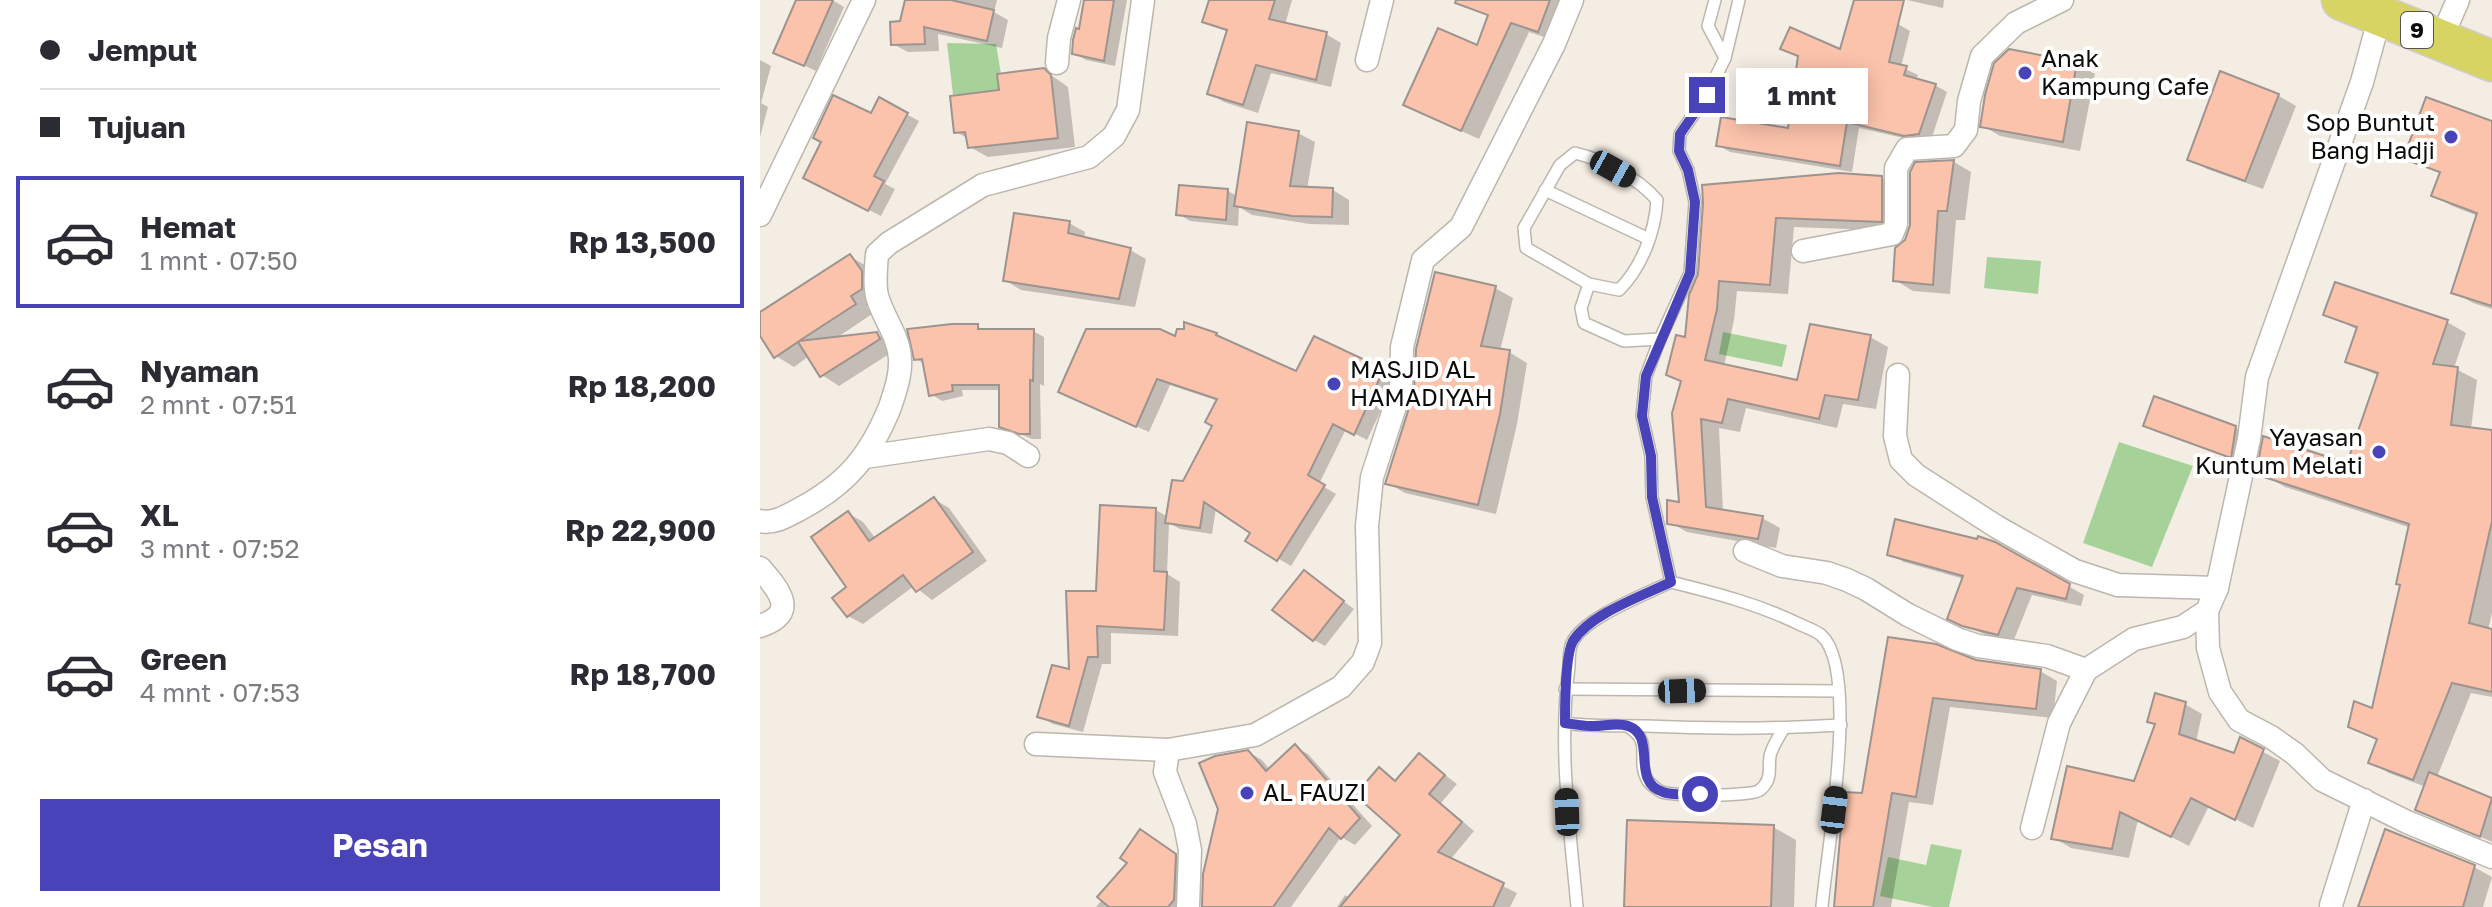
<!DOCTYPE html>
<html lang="id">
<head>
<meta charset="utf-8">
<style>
  body { margin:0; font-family:"Golos Text",sans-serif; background:#f7f7f7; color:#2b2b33; height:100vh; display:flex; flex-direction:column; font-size:30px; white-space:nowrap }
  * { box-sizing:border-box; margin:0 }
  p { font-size:26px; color:#7c7c81 }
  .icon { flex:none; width:44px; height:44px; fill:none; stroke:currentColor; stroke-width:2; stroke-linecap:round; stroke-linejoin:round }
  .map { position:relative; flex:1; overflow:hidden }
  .details { display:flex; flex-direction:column; background:#fff; width:760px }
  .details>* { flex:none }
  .hud { display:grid; align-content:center; height:176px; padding:0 40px; background:#fff }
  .end { position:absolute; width:36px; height:36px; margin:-18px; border:10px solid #4943b9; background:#fff; box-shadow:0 0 0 4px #fff }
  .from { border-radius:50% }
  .bubble { position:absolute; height:56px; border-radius:0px; background:#fff; box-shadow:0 4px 20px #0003; font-size:26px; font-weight:700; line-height:56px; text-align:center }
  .car { position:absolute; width:24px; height:48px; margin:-24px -12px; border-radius:10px; box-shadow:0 0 6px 2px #0007; background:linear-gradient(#222 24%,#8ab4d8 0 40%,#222 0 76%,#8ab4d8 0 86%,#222 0) }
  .hud b { display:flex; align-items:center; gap:28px; height:76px; font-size:30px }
  .hud b+b { border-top:2px solid #e1e1e2 }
  .hud i { width:20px; height:20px; background:#2b2b33 }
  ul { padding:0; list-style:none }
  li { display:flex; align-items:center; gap:24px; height:132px; margin:0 16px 12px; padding:0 24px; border:4px solid transparent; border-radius:0px }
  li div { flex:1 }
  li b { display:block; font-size:30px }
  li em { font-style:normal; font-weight:700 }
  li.current { border-color:#4943b9 }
  li>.icon { width:72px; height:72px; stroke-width:1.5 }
  .button { display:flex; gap:16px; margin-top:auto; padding:16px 40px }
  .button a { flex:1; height:92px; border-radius:0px; background:#4943b9; color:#fff; font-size:32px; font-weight:700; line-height:92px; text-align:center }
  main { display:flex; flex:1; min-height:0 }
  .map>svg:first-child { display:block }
  .water { fill:#a6d299 }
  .shadow { fill:#0003 }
  .building { fill:#fbc3ab; stroke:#9d938f; stroke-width:2 }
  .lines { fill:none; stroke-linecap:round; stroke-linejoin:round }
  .lane-casing { stroke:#bcb6ad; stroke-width:14 }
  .street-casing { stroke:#bcb6ad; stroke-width:25 }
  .highway-casing { stroke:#cfcece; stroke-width:43 }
  .lane { stroke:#fff; stroke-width:11 }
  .street { stroke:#fff; stroke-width:22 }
  .highway { stroke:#d8d463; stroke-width:40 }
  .route { stroke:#4943b9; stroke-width:10 }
  .poi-dot { fill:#4943b9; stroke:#fff; stroke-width:3 }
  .labels { text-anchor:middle; stroke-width:8; stroke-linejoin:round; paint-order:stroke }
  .shield { fill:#fff; stroke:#565553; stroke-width:2 }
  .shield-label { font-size:22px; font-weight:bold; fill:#0e0c09 }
  .poi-label { font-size:24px; fill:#0e0c09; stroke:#fff; text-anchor:start }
</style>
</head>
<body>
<main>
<section class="details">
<div class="hud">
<b><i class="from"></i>Jemput</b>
<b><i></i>Tujuan</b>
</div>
<ul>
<li class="current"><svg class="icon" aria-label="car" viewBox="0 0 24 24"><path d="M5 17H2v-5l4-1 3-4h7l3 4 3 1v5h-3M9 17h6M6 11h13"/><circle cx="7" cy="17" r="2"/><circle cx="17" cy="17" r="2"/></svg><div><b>Hemat</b><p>1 mnt · 07:50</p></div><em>Rp 13,500</em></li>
<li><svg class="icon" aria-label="car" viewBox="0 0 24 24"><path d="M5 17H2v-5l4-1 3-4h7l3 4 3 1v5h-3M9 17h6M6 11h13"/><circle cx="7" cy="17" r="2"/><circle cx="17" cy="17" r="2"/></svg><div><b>Nyaman</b><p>2 mnt · 07:51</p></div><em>Rp 18,200</em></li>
<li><svg class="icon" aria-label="car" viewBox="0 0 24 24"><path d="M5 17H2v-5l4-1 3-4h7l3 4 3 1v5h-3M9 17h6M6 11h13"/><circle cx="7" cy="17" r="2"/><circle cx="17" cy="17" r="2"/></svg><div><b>XL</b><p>3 mnt · 07:52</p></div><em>Rp 22,900</em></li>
<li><svg class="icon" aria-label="car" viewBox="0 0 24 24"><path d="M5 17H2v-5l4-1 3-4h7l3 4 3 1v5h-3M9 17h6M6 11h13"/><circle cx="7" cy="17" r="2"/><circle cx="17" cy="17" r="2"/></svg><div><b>Green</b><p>4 mnt · 07:53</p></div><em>Rp 18,700</em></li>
</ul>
<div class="button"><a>Pesan</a></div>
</section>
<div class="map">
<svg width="1732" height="907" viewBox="0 0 1732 907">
  <rect width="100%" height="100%" fill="#f4ede4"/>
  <g class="water">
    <path d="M187 43 236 44 241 74H237L239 90 193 95Z"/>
    <path d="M1227 257 1281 261 1278 294 1224 288Z"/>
    <path d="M963 332 1027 345 1022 367 959 354Z"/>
    <path d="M1359 442 1433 466 1392 567 1323 543Z"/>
    <path d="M1171 844 1202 850 1189 907H1173L1120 896 1128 857 1166 865Z"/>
  </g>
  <g class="shadow">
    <path d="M38 0H72L84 7 56 71 16 52Z"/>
    <path d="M147 0H237L234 12 248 20 242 48 178 34 179 51 148 52 133 44 142 23Z"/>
    <path d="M326 0H367L355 66 326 60 314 53Z"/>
    <path d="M451 0H532L525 25 566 34 581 43 571 87 511 73 498 113 464 102 449 93 468 32 445 21Z"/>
    <path d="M735 0H811L796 41 769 32 719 139 663 114 718 48Z"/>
    <path d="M1147 0H1184L1183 8Z"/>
    <path d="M1138 24 1150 31 1141 67 1158 75 1156 80 1175 85 1187 92 1171 140 1157 141 1099 128 1092 172 970 152 958 145 1029 130 1040 57 1035 55 1082 51Z"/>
    <path d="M1250 51 1317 64 1335 74 1320 151 1240 136 1223 126Z"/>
    <path d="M0 60 11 66 1 103 8 107 0 137Z"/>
    <path d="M284 70 308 87 315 147 228 157 210 147 209 139 196 132 241 92Z"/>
    <path d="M1462 74 1519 96 1536 106 1503 189 1447 169 1429 159Z"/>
    <path d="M120 100 159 121 125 184 135 189 121 216 57 184 111 116Z"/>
    <path d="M1732 123V309L1713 303 1694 292 1718 216 1692 206 1673 195 1681 174 1645 158Z"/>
    <path d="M538 133 555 142 547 189 573 190 589 200V225L550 224 492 215 479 207 478 226 430 221 418 214 468 191 477 196Z"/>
    <path d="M1194 162 1211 172 1205 220H1196L1190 294 1153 291 1135 280 1146 241Z"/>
    <path d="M1121 178 1140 188V231L1034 227 1028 294 977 291 974 320 964 366 1038 382 1110 337 1128 347 1116 409 1083 404 1077 428 986 408 980 432 959 428 963 511 1002 518 1020 528 1016 548 927 532 909 522 921 504 922 383 908 374 926 339 940 275 945 203Z"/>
    <path d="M309 223 325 232 324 239 370 250 386 259 375 307 261 290 245 280Z"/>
    <path d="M91 257 108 267 119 299 107 307 112 314 75 339 117 334 135 345 137 349 79 386 62 375 49 356 34 367 16 356 0 332V314Z"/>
    <path d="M735 288 753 298 740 351 749 352 767 363 757 424 736 514 645 493 628 483Z"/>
    <path d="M1566 314 1687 322 1706 333 1694 368 1717 380 1711 429 1732 432V613L1728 630 1732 631V697L1711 693 1677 777 1732 800V842L1658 809 1666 787 1629 773 1610 762 1618 740 1591 726 1613 710 1642 586 1651 528 1525 487 1506 476 1588 466 1619 376 1588 361 1598 330Z"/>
    <path d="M426 324 456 334 537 374 555 339 636 378 607 440 586 429 559 484 576 494 531 566 488 541 493 532 456 508 452 534 420 529 409 523 407 574 420 582 418 636 351 633V664H342L323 732 293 724 279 716 311 672 338 592 396 510 408 517 455 426 458 401 410 385 389 432 313 399 416 339 426 331Z"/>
    <path d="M217 326 226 331H273L284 337V386L280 384 281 439H272L241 426V390H202L203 396 182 401 171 394 165 364 156 359Z"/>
    <path d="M1395 399 1476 428 1488 435 1482 463 1397 432 1385 425Z"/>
    <path d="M174 499 189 508 227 561 172 600 154 586 103 624 88 616V513L103 522 116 539Z"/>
    <path d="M1234 544 1324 595 1321 606 1272 595 1253 642 1238 640 1205 626 1204 579 1144 562 1129 554Z"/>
    <path d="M544 572 594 609 565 646 554 640Z"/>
    <path d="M1129 639 1215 662 1280 671 1297 681 1293 718 1190 707 1173 805 1149 802 1131 907H1076L1104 795Z"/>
    <path d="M1425 704 1442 714 1436 742 1475 755 1481 740 1520 761 1493 828 1449 806 1429 846 1378 820 1369 858 1311 848 1294 838 1375 783 1397 725 1390 721Z"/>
    <path d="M535 747 548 754 612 826 595 845 581 837 531 907H443L488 752 502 760 510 770Z"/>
    <path d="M660 756 697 784 681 803 714 831 690 860 757 893 750 907H577L585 895 590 898 643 835 620 770 637 782Z"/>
    <path d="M1013 827 1036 840 1034 907H866Z"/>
    <path d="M393 838 427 863V907H336Z"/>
    <path d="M1714 867 1732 877 1723 907H1600Z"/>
  </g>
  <g class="building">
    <path d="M36 0H73L44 66 13 53Z"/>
    <path d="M145 0H191L234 10 227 41 164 27 165 44 131 45 130 22 140 21Z"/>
    <path d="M324 0H354L344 61 312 54 313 40 316 28 319 29Z"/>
    <path d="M449 0H515L509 19 567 32 556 80 496 65 483 105 447 94 467 30 442 22Z"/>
    <path d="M696 0H790L778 32 751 23 701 131 643 105 678 28 717 45 728 15 695 3Z"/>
    <path d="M1094 0H1144L1129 62 1147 66 1144 75 1176 84 1159 134 1144 136 1087 122 1080 166 956 146 961 117 1028 128 1038 56 1020 49 1030 27 1080 49Z"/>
    <path d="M1249 49 1317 62 1303 142 1220 127 1225 95 1234 63Z"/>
    <path d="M284 68 291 75 298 138 208 148 205 132 194 133 190 96 239 90 237 74Z"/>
    <path d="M1460 71 1519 94 1485 181 1427 160Z"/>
    <path d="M73 95 111 113 119 97 148 113 114 176 124 181 108 211 43 178 61 142 53 138Z"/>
    <path d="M1666 97 1732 121V306L1691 293 1717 213 1671 196 1680 172 1643 159Z"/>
    <path d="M487 122 539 131 530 186 573 188 572 217 532 216 474 206Z"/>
    <path d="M1194 160 1187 211H1178L1173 285 1133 281 1135 248 1145 240 1150 225V172L1155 162Z"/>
    <path d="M1079 173 1122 176V222L1016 218 1010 285 959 281 957 309 945 360 1037 380 1050 324 1111 335 1098 400 1065 395 1059 419 968 399 962 423 941 419 946 507 1003 516 998 539 907 524V500L919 502 912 413 921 381 906 375 916 335 925 337 929 295 938 274 943 203 942 185Z"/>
    <path d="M419 185 468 189 466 220 416 215Z"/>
    <path d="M254 213 310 221 308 233 371 248 359 299 243 281Z"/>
    <path d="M90 254 102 271V289L91 296 96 304 39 341 117 332 120 339 60 377 38 342 14 358 0 336V312Z"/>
    <path d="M675 272 736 286 721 346 750 350 740 414 718 505 625 484 654 392 656 349Z"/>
    <path d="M1575 282 1688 320 1673 364 1698 367 1691 425 1732 430V521L1709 623 1732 629V692L1692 683 1653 780 1608 763 1617 739 1588 727 1594 701 1612 708 1640 585 1636 584 1649 524 1504 477 1506 471 1497 468 1503 436 1587 463 1618 373 1585 362 1597 327 1563 315Z"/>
    <path d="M424 322 457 333 456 335 536 371 554 336 624 369 594 435 573 424 548 475 565 485 517 561 485 541 490 533 444 502 440 528 405 523 412 480 423 481 452 426 445 422 457 399 397 379 376 427 298 392 326 329H400L415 336 417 329H424Z"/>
    <path d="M192 324H218V329H274L273 381 270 380V434H259L239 427V385H192L193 391 169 396 162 359 154 360 147 329Z"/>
    <path d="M1394 396 1476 426 1471 458 1383 426Z"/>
    <path d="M174 497 213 552 156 592 143 575 87 617 72 598 86 587 51 537 88 511 109 541Z"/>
    <path d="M340 505 396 508 394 571 407 572 404 630 337 626 338 657H328L309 726 277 717 292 665 309 669 306 591H336Z"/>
    <path d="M1135 519 1217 539 1218 536 1235 542 1310 584 1306 599 1257 588 1238 635 1202 626 1187 619 1203 576 1127 555Z"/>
    <path d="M544 570 584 601 553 641 512 610Z"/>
    <path d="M1128 637 1176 644 1216 660 1281 669 1276 709 1173 698 1156 797 1132 793 1113 907H1074L1084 792 1102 793Z"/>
    <path d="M1395 693 1426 702 1419 734 1474 753 1480 737 1504 749 1475 820 1431 798 1411 837 1360 812 1352 849 1291 839 1307 766 1374 781 1395 724 1387 722Z"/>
    <path d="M535 744 600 818 581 839 569 828 513 907H442L443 874 458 809 439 763 455 756 488 750 506 771Z"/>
    <path d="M659 753 685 775 669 794 702 822 678 852 744 883 733 907H580L640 835 595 795 619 767 635 781Z"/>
    <path d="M1669 772 1732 798 1720 837 1655 810Z"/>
    <path d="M867 820 1014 825 1011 907H864Z"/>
    <path d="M380 829 416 854 414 900 408 907H349L337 897 367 863 360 858Z"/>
    <path d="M1625 829 1715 865 1703 907H1598Z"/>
  </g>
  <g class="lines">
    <defs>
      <g id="lane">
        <path d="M955 0 948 26 965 58"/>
        <path d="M815 153C844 160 878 178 897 200 895 232 882 267 859 290L829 284 766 248 764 228 800 165Z"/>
        <path d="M785 190 889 239"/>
        <path d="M829 284 821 308 824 323 864 341 900 339 930 273 935 202 928 170 919 151 920 134 947 95 965 58 979 0"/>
        <path d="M900 339 886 376 882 416 891 456 892 497 911 582C955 593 998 604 1039 624 1045 627 1055 630 1061 635 1101 669 1066 856 1062 907"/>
        <path d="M805 689 1077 691"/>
        <path d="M805 723C831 727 858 725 885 726 950 729 1015 729 1081 725"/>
        <path d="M869 727C894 743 875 760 888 781 890 784 899 791 902 792 915 796 991 797 1000 790 1013 779 1008 769 1010 756 1012 747 1019 736 1024 728"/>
        <path d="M817 907C810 828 798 746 809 667 809 660 809 649 812 643 823 618 886 594 911 582"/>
      </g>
      <g id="street">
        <path d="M1681 39 1698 0"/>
        <path d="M607 60 622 0"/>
        <path d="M297 63 299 38 309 0"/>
        <path d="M0 215 104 0"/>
        <path d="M1043 251 1132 234 1136 224V168L1147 149 1194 146 1206 130 1209 101 1222 56 1256 23 1302 0"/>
        <path d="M1138 375 1135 436 1141 460 1156 475 1237 527 1315 571 1358 585 1457 588"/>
        <path d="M105 457 229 439 248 443 268 456"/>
        <path d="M0 521C14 524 27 516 40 509 87 484 110 456 130 407 135 392 141 375 140 359 139 336 123 318 117 296 114 283 116 267 117 254L129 243 223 185 329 157 354 136 368 110 383 0"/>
        <path d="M985 551 1022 566 1067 573 1087 580 1106 589 1148 615 1197 639 1218 646 1287 656 1326 670"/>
        <path d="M0 568C18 589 40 613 0 626"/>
        <path d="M1447 611 1448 648 1460 692 1479 720 1511 737 1535 754 1562 780 1647 822 1732 857"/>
        <path d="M276 744 408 750"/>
        <path d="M1272 828 1299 723 1326 670 1374 639 1423 627 1447 611 1457 588 1489 439 1497 377 1602 82 1620 16"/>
        <path d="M1571 905 1604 800"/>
        <path d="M428 907 430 850 425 824 405 772 408 750 495 735 581 687 603 662 610 643 607 526 612 477 641 388 642 347 663 260 701 227 794 44 812 0"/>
      </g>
      <path id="highway" d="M1582 0 1732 61"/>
    </defs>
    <use href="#lane" class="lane-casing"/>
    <use href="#street" class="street-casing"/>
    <use href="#highway" class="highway-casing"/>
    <use href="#lane" class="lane"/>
    <use href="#street" class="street"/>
    <use href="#highway" class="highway"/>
  </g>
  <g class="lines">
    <path class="route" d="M940 794C929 794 914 796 903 792 870 782 898 736 868 726 856 722 842 727 830 726 822 726 813 724 805 723 805 705 805 655 813 641 830 614 882 596 911 582L892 497 891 456 882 416 886 376 930 273 935 202 928 170 919 151 920 134 947 95"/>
  </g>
  <g class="poi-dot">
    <circle cx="1265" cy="73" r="8"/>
    <circle cx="1691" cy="137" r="8"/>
    <circle cx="574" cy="384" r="8"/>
    <circle cx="1619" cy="452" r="8"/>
    <circle cx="487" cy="793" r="8"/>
  </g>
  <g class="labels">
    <rect class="shield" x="1641" y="12" width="32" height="36" rx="6"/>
    <g class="shield-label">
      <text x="1657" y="38">9</text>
    </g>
    <g class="poi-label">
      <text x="1281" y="67">Anak<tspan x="1281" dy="28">Kampung Cafe</tspan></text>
      <text x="1675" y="131" text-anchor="end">Sop Buntut<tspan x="1675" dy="28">Bang Hadji</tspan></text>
      <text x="590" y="378">MASJID AL<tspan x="590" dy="28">HAMADIYAH</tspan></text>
      <text x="1603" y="446" text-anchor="end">Yayasan<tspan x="1603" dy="28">Kuntum Melati</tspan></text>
      <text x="503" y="801">AL FAUZI</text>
    </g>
  </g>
</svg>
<i class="end from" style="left:940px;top:794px"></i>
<i class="end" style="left:947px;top:95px"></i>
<div class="bubble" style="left:976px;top:68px;width:132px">1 mnt</div>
<i class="car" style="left:853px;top:169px;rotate:119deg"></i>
<i class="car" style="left:922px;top:691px;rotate:88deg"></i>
<i class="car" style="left:1074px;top:810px;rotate:7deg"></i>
<i class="car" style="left:807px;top:812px;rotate:358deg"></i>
</div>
</main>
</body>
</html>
